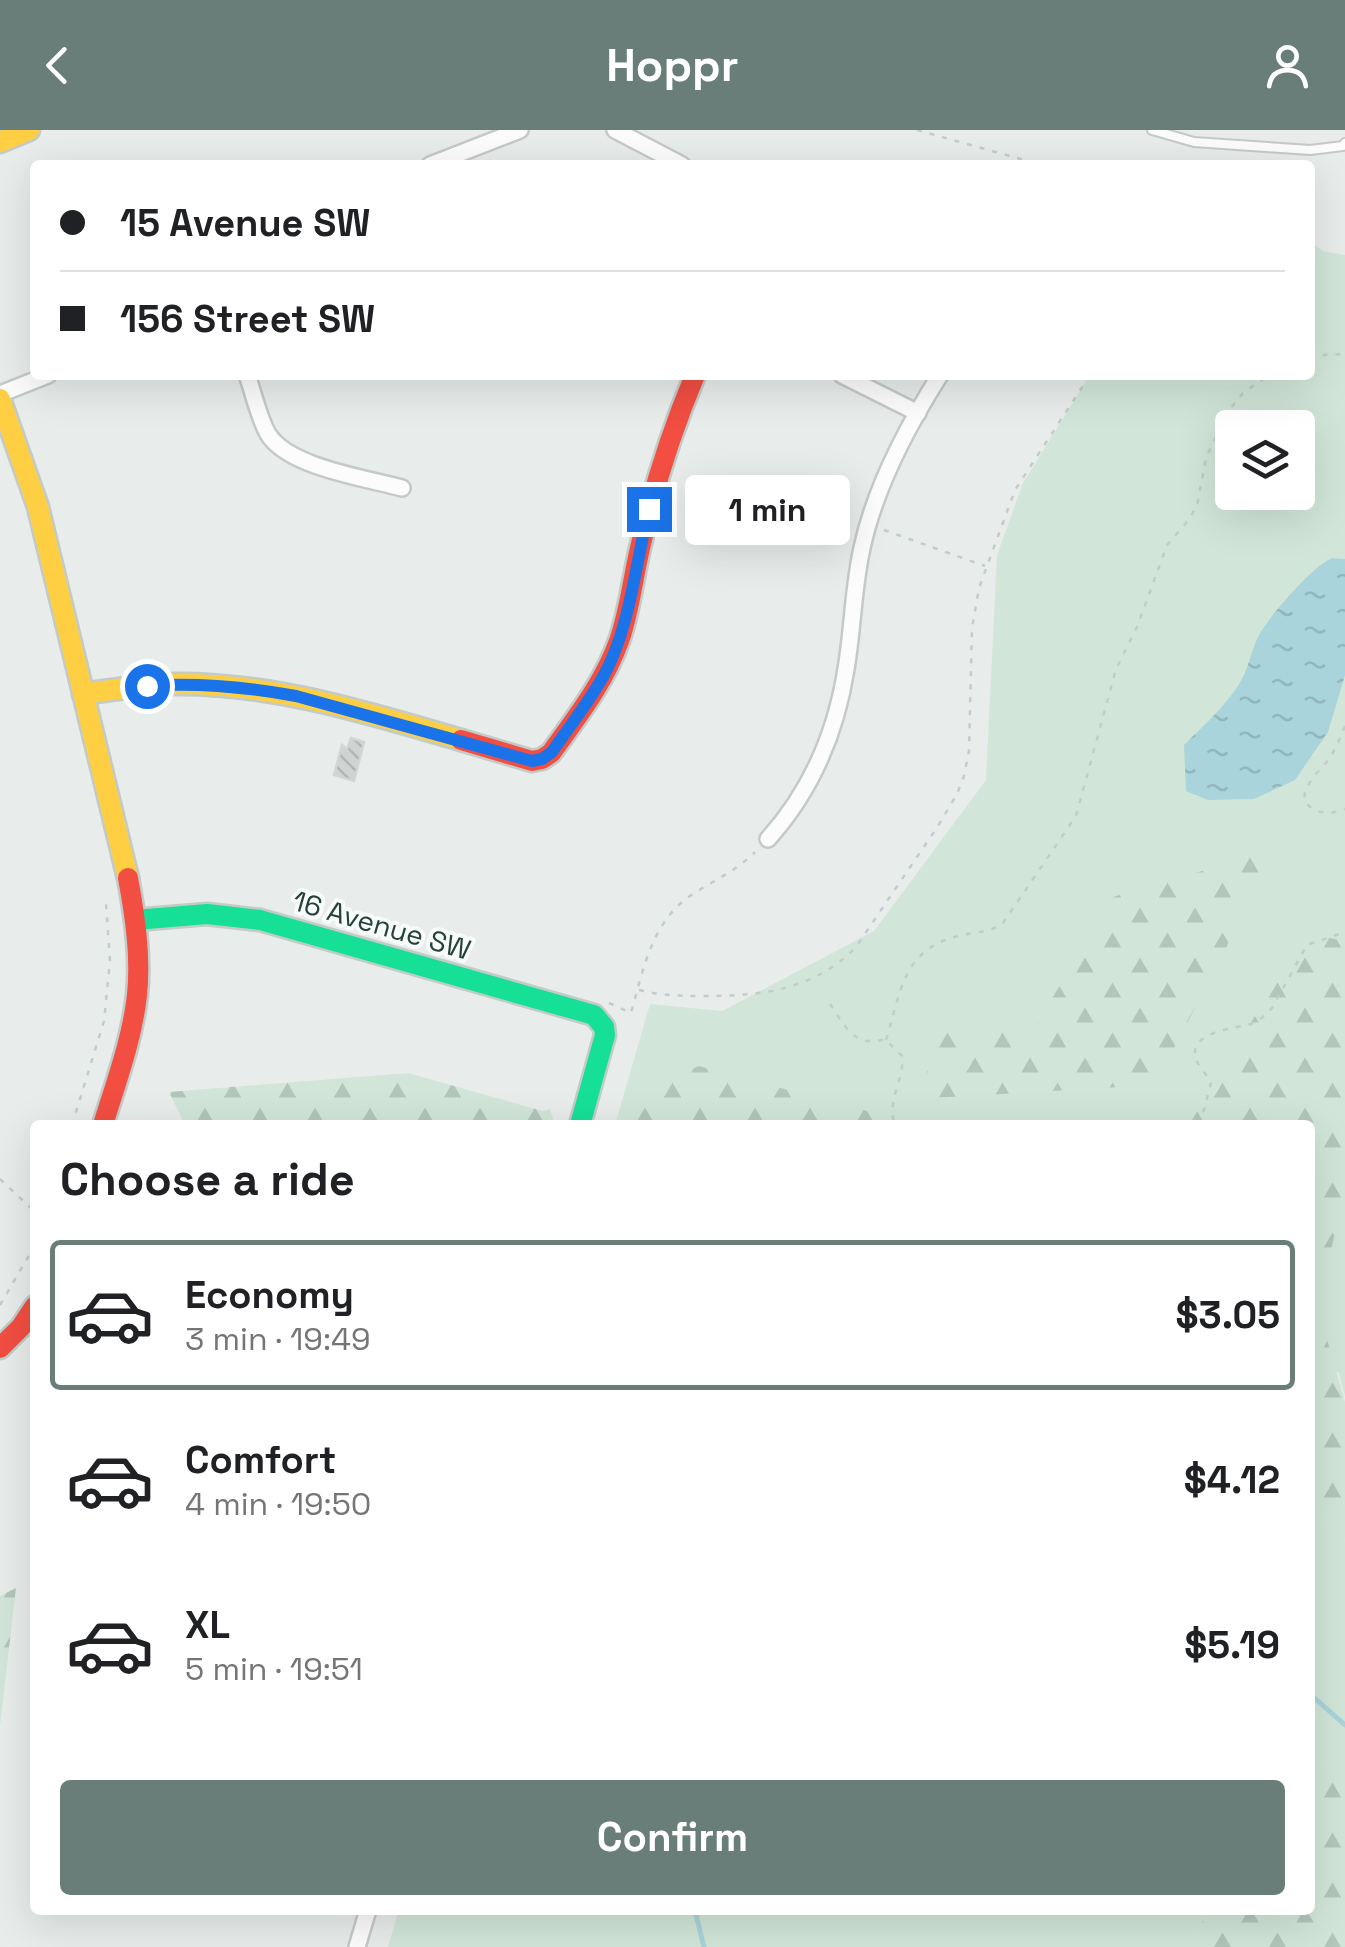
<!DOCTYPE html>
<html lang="en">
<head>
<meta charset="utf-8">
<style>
  body { margin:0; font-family:"Space Grotesk",sans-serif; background:#f2f2f2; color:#202124; height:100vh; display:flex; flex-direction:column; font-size:38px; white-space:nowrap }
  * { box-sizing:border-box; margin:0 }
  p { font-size:32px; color:#757577 }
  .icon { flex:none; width:55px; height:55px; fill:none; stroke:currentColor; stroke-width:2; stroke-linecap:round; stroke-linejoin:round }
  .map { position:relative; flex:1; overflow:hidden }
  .panel { position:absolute; left:30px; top:990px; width:1285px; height:795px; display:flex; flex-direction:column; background:#fff; border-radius:10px; box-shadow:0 10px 40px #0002 }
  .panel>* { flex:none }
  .top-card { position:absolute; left:30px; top:30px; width:1285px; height:220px; border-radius:10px; box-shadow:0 10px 40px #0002; display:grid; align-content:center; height:220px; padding:0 30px; background:#fff }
  .buttons { position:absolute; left:1215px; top:280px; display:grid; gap:20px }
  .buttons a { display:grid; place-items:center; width:100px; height:100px; border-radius:10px; background:#fff; box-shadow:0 10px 40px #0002; font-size:50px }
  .end { position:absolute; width:45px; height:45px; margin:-22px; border:12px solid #1a73e8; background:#fff; box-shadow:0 0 0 5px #fff }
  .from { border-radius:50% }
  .bubble { position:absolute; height:70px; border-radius:10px; background:#fff; box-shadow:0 10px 40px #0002; font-size:32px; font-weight:700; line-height:70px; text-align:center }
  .top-card b { display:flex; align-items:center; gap:35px; height:95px; font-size:38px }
  .top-card b+b { border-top:2px solid #e0e0e0 }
  .top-card i { width:25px; height:25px; background:#202124 }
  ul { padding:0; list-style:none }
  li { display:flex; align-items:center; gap:30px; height:150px; margin:0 20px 15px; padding:0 10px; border:5px solid transparent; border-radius:10px }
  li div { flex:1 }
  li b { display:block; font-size:38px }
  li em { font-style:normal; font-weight:700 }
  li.on { border-color:#697e78 }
  li>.icon { width:90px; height:90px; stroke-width:1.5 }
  h2 { padding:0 30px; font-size:45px; line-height:120px }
  .button { display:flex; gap:20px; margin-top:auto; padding:20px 30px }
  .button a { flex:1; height:115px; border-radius:10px; background:#697e78; color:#fff; font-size:40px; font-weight:700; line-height:115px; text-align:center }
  header { display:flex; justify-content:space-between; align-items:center; height:130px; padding:0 30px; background:#697e78; color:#fff; font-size:45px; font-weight:700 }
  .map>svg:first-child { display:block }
  .grass { fill:#d1e6d8; fill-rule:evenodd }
  .forest { fill:url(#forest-firs) }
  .water { fill:url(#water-ripples) }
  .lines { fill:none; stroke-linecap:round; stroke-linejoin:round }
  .stream { stroke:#a9d4db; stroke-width:5 }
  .building { fill:url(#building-back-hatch); stroke:#d1d6d4; stroke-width:2.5 }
  .lane-casing { stroke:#c5cac8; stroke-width:12 }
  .street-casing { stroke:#c5cac8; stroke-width:20 }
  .fast-casing { stroke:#c3cbc8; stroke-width:25 }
  .slow-casing { stroke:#c3cbc8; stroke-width:25 }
  .jam-casing { stroke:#c3cbc8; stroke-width:25 }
  .path { stroke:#c3ccca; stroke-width:2.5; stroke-dasharray:5 8; stroke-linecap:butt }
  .lane { stroke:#fcfcfc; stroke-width:8 }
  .street { stroke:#fcfcfc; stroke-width:15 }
  .fast { stroke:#16e098; stroke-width:20 }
  .slow { stroke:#ffcf43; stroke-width:20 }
  .jam { stroke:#f24e42; stroke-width:20 }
  .route { stroke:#1a73e8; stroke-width:12 }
  .labels { text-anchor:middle; stroke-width:8; stroke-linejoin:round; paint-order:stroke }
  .street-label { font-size:28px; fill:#24423a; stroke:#f7fbf9 }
</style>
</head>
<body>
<header><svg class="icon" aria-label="back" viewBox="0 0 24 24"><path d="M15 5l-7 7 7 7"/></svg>Hoppr<svg class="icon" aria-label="person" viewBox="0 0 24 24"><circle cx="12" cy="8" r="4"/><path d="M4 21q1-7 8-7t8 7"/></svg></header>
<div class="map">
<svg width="1345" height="1817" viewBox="0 0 1345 1817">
  <defs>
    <pattern id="forest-firs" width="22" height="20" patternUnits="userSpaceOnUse" patternTransform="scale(2.5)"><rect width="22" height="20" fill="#d1e6d8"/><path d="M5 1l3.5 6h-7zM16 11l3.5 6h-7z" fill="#b3c6ba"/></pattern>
    <pattern id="water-ripples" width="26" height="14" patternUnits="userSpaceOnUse" patternTransform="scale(2.5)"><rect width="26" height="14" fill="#a9d4db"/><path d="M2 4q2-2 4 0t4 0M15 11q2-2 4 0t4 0" fill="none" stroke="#91b7bd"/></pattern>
    <pattern id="building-back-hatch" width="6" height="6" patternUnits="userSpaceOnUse" patternTransform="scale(2.5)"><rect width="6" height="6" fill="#cfd4d2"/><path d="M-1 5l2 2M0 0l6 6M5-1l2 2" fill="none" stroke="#b2b7b5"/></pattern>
  </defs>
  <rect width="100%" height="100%" fill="#e8edeb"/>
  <g class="grass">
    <path d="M1310 112 1323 121 1345 125V1266L1339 1243 1310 1235V995H615L650 874 722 881 874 801 986 650 997 425 1023 353 1090 245H1310ZM1232 298H1298V362H1232Z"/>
    <path d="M1310 1379 1345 1410V1625L1310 1642Z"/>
    <path d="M399 1780H1208L1190 1817H388Z"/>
  </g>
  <g class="forest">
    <path d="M1277 719 1155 955 914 969 951 893 1035 897 1113 767Z"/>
    <path d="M1305 803 1345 811V1058L1318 1178 1345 1272V1410L1310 1379V995H1189Z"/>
    <path d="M699 936 919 995H623L634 964Z"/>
    <path d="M408 943 543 981 550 979 555 995H185L169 962Z"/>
    <path d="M16 1458 0 1596V1466Z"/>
    <path d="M1345 1625V1817H1190L1208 1780H1310V1642Z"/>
  </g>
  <path class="water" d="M1332 428 1345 429V545L1328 602 1295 650 1254 669 1208 670 1186 661 1184 615C1204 595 1227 575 1241 551 1250 535 1252 515 1262 500 1275 480 1312 437 1332 428Z"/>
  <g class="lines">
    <g class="stream">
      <path d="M1310 1564 1345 1595"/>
      <path d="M695 1780 704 1817"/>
    </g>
  </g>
  <path class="building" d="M351 608 364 612 354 651 334 645 342 615 347 619Z"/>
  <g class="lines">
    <defs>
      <path id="lane" d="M1152 0 1194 12 1310 20 1343 16 1345 13"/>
      <g id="street">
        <path d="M615 0 682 35"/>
        <path d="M430 35 520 0"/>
        <path d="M247 245C254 264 258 286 268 304 288 337 365 348 402 358"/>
        <path d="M842 245 918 283"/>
        <path d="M0 264 48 245"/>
        <path d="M768 709C811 661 836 603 846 539 853 498 853 458 862 418 875 357 907 297 940 245"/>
        <path d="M357 1817 368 1780"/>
      </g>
      <path id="fast" d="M135 790 207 784 260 790 594 885 604 897 605 905 580 995"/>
      <g id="slow">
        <path d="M0 12 29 0"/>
        <path d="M0 269 38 377 128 748"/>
        <path d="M83 564C113 560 144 554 175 554 273 553 368 583 461 610"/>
      </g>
      <g id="jam">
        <path d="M461 610 532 631 542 629 551 623C576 588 604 553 619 511 630 480 633 446 641 414 654 356 672 300 695 245"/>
        <path d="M103 995C116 952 132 910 137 865 141 826 135 786 128 748"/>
        <path d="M0 1218 21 1197 35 1176"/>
      </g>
    </defs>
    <use href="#lane" class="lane-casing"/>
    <use href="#street" class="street-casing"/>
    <use href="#fast" class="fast-casing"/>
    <use href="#slow" class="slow-casing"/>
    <use href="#jam" class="jam-casing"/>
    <g class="path">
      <path d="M917 0 1042 35"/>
      <path d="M1310 229 1324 225 1345 224"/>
      <path d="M884 400 985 436"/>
      <path d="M1345 596C1341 606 1337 616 1331 626 1323 639 1289 665 1313 679 1324 685 1335 683 1345 679"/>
      <path d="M639 860C663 866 686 866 710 866 764 866 817 858 856 817L938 696 957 664 964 646 969 621 972 498 979 458 1015 360 1090 245"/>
      <path d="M609 873 631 883C643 841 651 793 690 766 712 751 735 742 755 722"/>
      <path d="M830 874C840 888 850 910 868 911 874 911 880 910 886 910L902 926C905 950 886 969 895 995"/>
      <path d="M886 910C901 862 902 820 958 806 974 802 989 803 1003 793L1076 686 1116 539 1137 497 1167 415 1187 392 1197 376 1206 328 1226 284 1243 263 1269 245"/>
      <path d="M72 995 104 891 110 831 106 773 112 772"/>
      <path d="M1200 995 1211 953C1207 944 1197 936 1195 926 1191 900 1238 899 1253 893 1261 889 1266 885 1272 878L1307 815 1345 802"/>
      <path d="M0 1049 35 1082"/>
      <path d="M0 1175 35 1115"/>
    </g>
    <use href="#lane" class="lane"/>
    <use href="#street" class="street"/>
    <use href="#fast" class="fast"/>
    <use href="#slow" class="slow"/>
    <use href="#jam" class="jam"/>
  </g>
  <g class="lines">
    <path class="route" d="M147 556C198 552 246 557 296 566L532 631 542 629 552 622C569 597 589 572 604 545 630 498 636 431 649 379"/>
  </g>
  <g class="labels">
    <g class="street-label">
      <text transform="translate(382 795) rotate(16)" y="10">16 Avenue SW</text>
    </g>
  </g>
</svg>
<div class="buttons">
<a><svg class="icon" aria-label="layers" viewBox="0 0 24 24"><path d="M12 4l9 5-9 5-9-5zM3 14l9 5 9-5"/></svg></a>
</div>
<i class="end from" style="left:147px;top:556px"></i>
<i class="end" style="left:649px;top:379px"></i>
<div class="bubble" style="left:685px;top:345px;width:165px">1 min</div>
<div class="top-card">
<b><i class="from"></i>15 Avenue SW</b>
<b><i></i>156 Street SW</b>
</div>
<section class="panel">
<h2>Choose a ride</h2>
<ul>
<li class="on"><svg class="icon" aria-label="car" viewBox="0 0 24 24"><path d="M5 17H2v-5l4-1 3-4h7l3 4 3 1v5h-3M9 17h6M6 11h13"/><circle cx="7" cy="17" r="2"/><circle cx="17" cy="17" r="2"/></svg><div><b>Economy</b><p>3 min · 19:49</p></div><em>$3.05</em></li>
<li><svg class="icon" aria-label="car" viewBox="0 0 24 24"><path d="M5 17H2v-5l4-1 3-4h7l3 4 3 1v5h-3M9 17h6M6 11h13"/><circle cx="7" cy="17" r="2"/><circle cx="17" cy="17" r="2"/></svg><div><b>Comfort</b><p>4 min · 19:50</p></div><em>$4.12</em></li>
<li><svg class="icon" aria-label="car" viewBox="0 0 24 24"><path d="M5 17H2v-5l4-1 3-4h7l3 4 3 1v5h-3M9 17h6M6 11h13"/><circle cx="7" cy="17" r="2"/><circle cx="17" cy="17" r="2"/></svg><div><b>XL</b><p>5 min · 19:51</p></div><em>$5.19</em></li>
</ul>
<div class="button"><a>Confirm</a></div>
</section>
</div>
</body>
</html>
